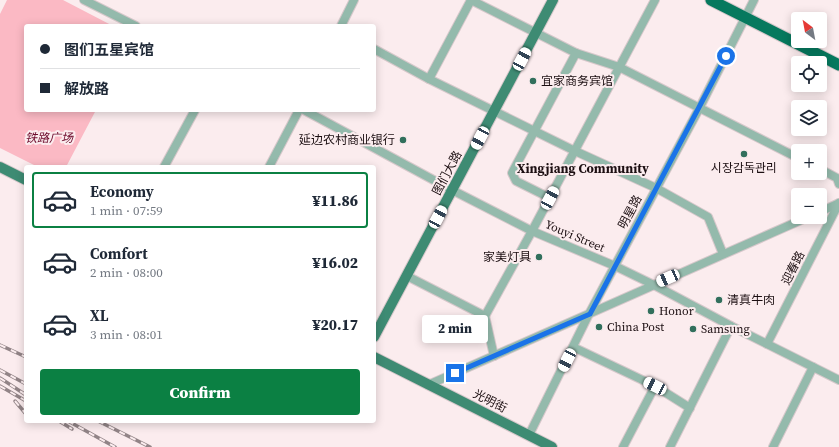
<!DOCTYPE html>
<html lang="en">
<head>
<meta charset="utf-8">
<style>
  body { margin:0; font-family:"Source Serif 4","Noto Sans SC","Noto Sans KR",serif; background:#f6f6f7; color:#1f2937; height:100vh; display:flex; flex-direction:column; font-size:15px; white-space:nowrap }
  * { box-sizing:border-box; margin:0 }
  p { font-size:13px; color:#747a83 }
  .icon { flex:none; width:22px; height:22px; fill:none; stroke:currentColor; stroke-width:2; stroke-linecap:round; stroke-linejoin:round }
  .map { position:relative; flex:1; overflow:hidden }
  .side { position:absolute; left:24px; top:165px; width:352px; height:258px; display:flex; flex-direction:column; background:#fff; border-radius:4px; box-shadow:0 2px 10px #0003 }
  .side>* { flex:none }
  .hud { position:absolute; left:24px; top:24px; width:352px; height:88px; border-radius:4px; box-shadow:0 2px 10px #0003; display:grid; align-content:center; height:88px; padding:0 16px; background:#fff }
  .needle { width:26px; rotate:328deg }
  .controls { position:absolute; left:791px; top:12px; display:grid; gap:8px }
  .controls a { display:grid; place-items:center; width:36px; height:36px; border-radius:4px; background:#fff; box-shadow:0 2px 10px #0003; font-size:20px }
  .end { position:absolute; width:18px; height:18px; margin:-9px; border:5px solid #1a73e8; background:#fff; box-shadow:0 0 0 2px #fff }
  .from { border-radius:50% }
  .bubble { position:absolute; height:28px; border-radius:4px; background:#fff; box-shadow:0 2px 10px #0003; font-size:13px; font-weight:800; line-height:28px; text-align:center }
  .car { position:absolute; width:12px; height:24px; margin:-12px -6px; border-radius:5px; box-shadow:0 0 3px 1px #0007; background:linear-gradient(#fff 24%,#345 0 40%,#fff 0 76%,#345 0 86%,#fff 0) }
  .hud b { display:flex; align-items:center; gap:14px; height:38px; font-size:15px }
  .hud b+b { border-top:1px solid #e0e1e3 }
  .hud i { width:10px; height:10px; background:#1f2937 }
  ul { padding:7px 0 0; list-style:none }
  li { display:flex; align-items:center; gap:12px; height:56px; margin:0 8px 6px; padding:0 8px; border:2px solid transparent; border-radius:4px }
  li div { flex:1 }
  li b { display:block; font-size:15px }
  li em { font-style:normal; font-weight:800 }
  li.current { border-color:#0b8043 }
  li>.icon { width:36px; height:36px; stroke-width:1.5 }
  .button { display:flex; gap:8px; margin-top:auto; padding:8px 16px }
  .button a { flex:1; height:46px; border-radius:4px; background:#0b8043; color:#fff; font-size:16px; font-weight:800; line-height:46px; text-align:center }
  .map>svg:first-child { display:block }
  .green { fill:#fbb9c4 }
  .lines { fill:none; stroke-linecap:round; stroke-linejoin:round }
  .minor-casing { stroke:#d7c8cb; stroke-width:10 }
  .major-casing { stroke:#d7c8cb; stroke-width:12 }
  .highway-casing { stroke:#d7c8cb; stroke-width:13 }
  .minor { stroke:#94baac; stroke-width:8 }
  .major { stroke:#3e8b73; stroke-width:10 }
  .highway { stroke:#06795e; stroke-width:11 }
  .rail-casing { stroke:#928487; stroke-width:3.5 }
  .rail { stroke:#fbecee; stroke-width:2; stroke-dasharray:6; stroke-linecap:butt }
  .route { stroke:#1a73e8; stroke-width:5 }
  .poi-dot { fill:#316f5c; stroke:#fbecee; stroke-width:1.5 }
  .labels { text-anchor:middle; stroke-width:4; stroke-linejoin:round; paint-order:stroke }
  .poi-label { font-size:12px; fill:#1b0e11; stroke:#fbecee; text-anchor:start }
  .park-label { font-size:12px; font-style:italic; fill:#6f0e2f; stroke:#fbecee }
  .street-label { font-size:12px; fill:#1b0e11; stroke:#fbecee }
  .neighbourhood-label { font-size:13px; font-weight:bold; fill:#1b0e11; stroke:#fbecee }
</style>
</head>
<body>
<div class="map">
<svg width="839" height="447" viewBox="0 0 839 447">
  <rect width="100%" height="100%" fill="#fbecee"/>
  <path class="green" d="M7 0H63L113 26H26V110H96L66 167H38L0 148V14Z"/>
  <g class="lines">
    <defs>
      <g id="minor">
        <path d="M84 0 136 26"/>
        <path d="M471 0 576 53 619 67 798 158"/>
        <path d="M341 26 354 0"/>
        <path d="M374 49 429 79 575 151 656 188 708 217 723 254"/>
        <path d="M429 79 471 0"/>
        <path d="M304 110 452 190 532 231 615 266 654 285 731 326 839 380"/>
        <path d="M164 167 195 110"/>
        <path d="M269 167 299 110"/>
        <path d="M820 169 837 178 839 184"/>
        <path d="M550 198 516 181 512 173 576 53"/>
        <path d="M820 212 839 203"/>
        <path d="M407 276 485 316 494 356"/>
        <path d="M485 316 532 231 655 0"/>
        <path d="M767 344 839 203"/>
        <path d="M573 347 655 386 690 408"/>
        <path d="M428 385 808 217"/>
        <path d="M529 435 589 314 700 107 754 0"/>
        <path d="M623 447 655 386"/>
        <path d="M670 447 731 326"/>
        <path d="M773 447 813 367"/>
      </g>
      <g id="major">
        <path d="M0 167 26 180"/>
        <path d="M374 337 553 0"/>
        <path d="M374 357 552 447"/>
      </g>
      <path id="highway" d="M711 0 839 65"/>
    </defs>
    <use href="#minor" class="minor-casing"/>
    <use href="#major" class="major-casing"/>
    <use href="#highway" class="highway-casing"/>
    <use href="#minor" class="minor"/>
    <use href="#major" class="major"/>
    <use href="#highway" class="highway"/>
    <defs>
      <g id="rail">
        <path d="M0 345 26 357"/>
        <path d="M0 370 26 384"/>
        <path d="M0 378 26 395"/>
        <path d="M0 386 26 401"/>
        <path d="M15 401 26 414"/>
        <path d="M59 421 72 429"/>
        <path d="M68 421 115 447"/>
        <path d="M98 421 150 447"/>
      </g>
    </defs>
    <use href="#rail" class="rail-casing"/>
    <use href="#rail" class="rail"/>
  </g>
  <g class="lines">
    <path class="route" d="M455 373 590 314 726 56"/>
  </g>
  <g class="poi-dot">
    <circle cx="533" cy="81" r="4"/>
    <circle cx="403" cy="140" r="4"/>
    <circle cx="744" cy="154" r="4"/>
    <circle cx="539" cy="257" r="4"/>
    <circle cx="719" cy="300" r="4"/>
    <circle cx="651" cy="311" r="4"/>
    <circle cx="599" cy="327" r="4"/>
    <circle cx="693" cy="329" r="4"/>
  </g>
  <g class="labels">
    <g class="poi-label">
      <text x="541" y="85">宜家商务宾馆</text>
      <text x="395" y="144" text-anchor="end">延边农村商业银行</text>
      <text x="744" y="172" text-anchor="middle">시장감독관리</text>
      <text x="531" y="261" text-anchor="end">家美灯具</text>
      <text x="727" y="304">清真牛肉</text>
      <text x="659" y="315">Honor</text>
      <text x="607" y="331">China Post</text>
      <text x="701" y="333">Samsung</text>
    </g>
    <g class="park-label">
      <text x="49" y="142">铁路广场</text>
    </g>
    <g class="street-label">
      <text transform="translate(447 173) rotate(-62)" y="4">图们大路</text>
      <text transform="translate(630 212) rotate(-62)" y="4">明星路</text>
      <text transform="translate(575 236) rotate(23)" y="4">Youyi Street</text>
      <text transform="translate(793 268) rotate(-63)" y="4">迎春路</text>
      <text transform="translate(490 401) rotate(27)" y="4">光明街</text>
    </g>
    <g class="neighbourhood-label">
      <text x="583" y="173">Xingjiang Community</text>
    </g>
  </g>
</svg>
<div class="controls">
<a><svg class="needle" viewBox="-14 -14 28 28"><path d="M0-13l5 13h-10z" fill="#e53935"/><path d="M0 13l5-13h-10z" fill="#747a83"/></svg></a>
<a><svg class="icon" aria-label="locate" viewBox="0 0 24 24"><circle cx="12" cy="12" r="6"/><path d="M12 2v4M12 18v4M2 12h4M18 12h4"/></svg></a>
<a><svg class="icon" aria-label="layers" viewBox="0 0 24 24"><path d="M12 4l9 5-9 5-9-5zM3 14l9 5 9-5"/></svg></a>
<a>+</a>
<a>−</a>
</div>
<i class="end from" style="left:726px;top:56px"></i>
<i class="end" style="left:455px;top:373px"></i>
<div class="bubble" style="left:422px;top:315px;width:66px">2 min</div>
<i class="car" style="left:522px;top:59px;rotate:28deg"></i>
<i class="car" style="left:480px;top:138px;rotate:208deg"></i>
<i class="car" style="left:550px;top:198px;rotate:28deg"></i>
<i class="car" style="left:438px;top:217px;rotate:28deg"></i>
<i class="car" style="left:668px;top:278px;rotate:246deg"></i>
<i class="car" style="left:567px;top:360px;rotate:207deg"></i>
<i class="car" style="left:655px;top:386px;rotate:296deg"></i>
<div class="hud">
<b><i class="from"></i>图们五星宾馆</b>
<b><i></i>解放路</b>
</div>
<section class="side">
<ul>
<li class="current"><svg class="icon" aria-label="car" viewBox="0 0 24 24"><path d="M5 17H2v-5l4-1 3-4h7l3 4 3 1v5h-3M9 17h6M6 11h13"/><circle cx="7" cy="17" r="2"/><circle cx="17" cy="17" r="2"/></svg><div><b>Economy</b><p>1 min · 07:59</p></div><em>¥11.86</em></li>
<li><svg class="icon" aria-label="car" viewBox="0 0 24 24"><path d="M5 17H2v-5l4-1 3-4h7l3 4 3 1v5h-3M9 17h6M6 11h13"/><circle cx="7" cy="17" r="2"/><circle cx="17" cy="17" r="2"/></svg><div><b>Comfort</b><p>2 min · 08:00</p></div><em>¥16.02</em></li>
<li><svg class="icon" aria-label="car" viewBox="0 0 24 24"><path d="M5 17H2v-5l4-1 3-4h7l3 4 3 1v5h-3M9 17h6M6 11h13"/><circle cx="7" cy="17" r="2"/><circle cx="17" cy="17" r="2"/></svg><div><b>XL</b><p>3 min · 08:01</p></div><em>¥20.17</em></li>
</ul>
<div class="button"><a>Confirm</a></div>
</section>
</div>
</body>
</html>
